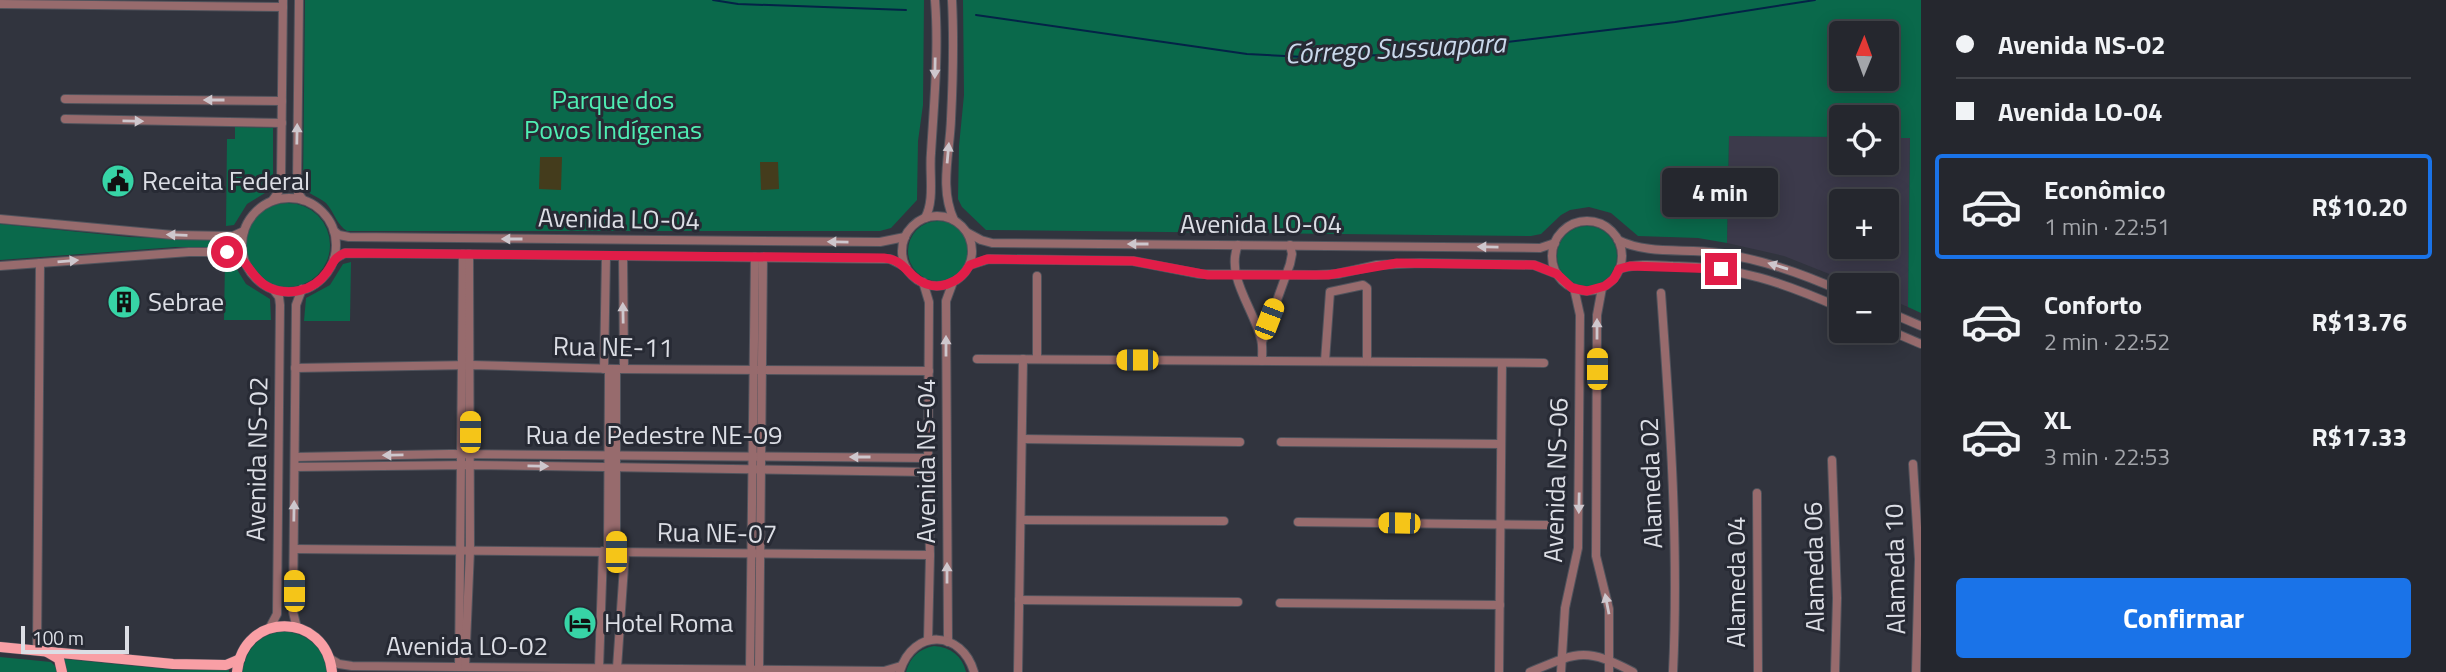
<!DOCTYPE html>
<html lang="pt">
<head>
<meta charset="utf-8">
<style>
  body { margin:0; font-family:"Titillium Web",sans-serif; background:#2d2f36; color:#f1f3f6; height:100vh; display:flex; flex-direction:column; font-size:26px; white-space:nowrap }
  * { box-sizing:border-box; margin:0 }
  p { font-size:23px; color:#a3a5aa }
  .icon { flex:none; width:38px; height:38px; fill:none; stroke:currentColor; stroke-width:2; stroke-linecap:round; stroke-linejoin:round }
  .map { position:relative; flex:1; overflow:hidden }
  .side { display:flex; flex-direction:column; background:#25272e; width:525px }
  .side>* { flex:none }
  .top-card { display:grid; align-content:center; height:154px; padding:0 35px; background:#25272e }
  .needle { width:46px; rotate:1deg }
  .tools { position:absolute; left:1829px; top:21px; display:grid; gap:14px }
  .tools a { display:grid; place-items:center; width:70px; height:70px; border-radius:7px; background:#25272e; box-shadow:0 4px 18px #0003,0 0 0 2px #42444a; font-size:35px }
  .scale { position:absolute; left:21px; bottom:18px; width:108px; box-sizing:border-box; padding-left:7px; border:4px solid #dcdee5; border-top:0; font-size:19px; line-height:24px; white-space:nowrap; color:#dcdee5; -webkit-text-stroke:5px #272a34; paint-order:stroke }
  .end { position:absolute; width:32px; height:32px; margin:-16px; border:9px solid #e11d48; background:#fff; box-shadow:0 0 0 4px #fff }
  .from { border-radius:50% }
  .bubble { position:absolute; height:49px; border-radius:7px; background:#25272e; box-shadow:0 4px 18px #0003,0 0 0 2px #42444a; font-size:23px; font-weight:700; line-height:49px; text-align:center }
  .car { position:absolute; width:21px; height:42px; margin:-21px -10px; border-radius:9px; box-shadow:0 0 5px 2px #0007; background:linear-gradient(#f5c518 24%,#345 0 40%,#f5c518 0 76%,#345 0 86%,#f5c518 0) }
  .top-card b { display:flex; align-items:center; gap:24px; height:66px; font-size:26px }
  .top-card b+b { border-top:2px solid #42444a }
  .top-card i { width:18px; height:18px; background:#f1f3f6 }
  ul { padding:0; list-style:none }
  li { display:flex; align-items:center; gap:21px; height:105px; margin:0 14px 10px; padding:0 21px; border:4px solid transparent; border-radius:7px }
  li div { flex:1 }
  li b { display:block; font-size:26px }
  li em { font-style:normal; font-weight:700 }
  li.active { border-color:#1a73e8 }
  li>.icon { width:63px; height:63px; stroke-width:1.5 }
  .cta { display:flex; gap:14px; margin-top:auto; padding:14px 35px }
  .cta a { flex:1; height:80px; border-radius:7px; background:#1a73e8; color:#fff; font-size:28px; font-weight:700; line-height:80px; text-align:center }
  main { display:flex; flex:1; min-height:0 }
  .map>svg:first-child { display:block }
  .education { fill:#3c3a4b; fill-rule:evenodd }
  .green { fill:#0a694b; fill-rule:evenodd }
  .sand { fill:#443c1c }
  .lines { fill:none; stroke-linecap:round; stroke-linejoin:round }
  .stream { stroke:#042347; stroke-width:2 }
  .minor-casing { stroke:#50535c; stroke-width:10 }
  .major-casing { stroke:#50535c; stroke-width:11 }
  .minor { stroke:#976b6d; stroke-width:8 }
  .major { stroke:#f99fa5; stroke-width:10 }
  .oneway { fill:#cec7cd }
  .route { stroke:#e11d48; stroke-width:9 }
  .labels { text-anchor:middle; stroke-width:6; stroke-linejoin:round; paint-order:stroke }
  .park-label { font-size:26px; fill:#4feeb3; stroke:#272a34 }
  .poi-label { font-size:26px; fill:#dcdee5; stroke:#272a34; text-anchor:start }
  .street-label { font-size:26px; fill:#dcdee5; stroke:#272a34 }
  .water-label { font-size:28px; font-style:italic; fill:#c9d8eb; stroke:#272a34 }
</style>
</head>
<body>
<main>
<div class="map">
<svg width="1921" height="672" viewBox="0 0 1921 672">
  <rect width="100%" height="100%" fill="#31343e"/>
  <path class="education" d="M1729 136 1841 137V163H1886L1887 138H1910L1908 307 1887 298 1886 285H1857L1784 256 1727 243ZM1841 201H1886V247H1841Z"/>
  <g class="green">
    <path d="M305 0H924L923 105 918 141 917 200 891 228 880 231H347C337 225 334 212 326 203 318 196 308 195 303 186Z"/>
    <path d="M963 0H1921V313L1908 307 1910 138H1887L1886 117H1841V137L1729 136 1727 243 1698 238 1638 236 1611 213 1589 207 1570 210 1561 215 1541 234 1531 236 986 230 962 207 958 199 959 146 964 95ZM1841 33H1886V79H1841Z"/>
    <path d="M235 127 273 128V188L247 204 234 225 226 226 227 139H235Z"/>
    <circle cx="288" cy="245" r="42"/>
    <circle cx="938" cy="251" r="30"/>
    <path d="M0 224 129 237 233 241V247H176L0 260Z"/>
    <circle cx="1587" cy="256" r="30"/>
    <path d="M225 261 233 263 246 284 270 299 271 320H224Z"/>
    <path d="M351 262 350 321H304L306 298 330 285 343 264Z"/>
    <path d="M283 631C307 633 324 647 327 672H242C247 648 258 635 283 631Z"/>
    <path d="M934 646C951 647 962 656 966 672H906C910 657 919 649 934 646Z"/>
    <path d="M0 657 51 662 55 666 57 672H0Z"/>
    <path d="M64 659 176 670H229V672H67Z"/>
  </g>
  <g class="sand">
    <path d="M540 157H562L561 190 539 189Z"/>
    <path d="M760 162H778L779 189 761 190Z"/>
  </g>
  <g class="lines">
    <g class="stream">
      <path d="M713 0 738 4 906 10"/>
      <path d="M976 15 1247 54 1324 58 1416 53 1507 42 1675 22 1815 0"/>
    </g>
    <defs>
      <g id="minor">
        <path d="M299 0 297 185 298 193 303 200"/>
        <path d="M952 0C954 39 953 79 951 119 950 153 939 188 954 220"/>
        <path d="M0 4 283 7"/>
        <path d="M65 99 282 101"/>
        <path d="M65 119 282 123"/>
        <circle cx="289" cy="245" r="47"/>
        <path d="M272 201 279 191 281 181 283 0"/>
        <circle cx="937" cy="251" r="35"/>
        <path d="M925 218C935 200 929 174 931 153 934 103 939 51 935 0"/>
        <path d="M0 219 173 235 233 236 244 231"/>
        <circle cx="1587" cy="256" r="35"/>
        <path d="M334 231 339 235 349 237 880 242 905 237"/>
        <path d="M968 233 981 240 992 243 1540 248 1555 243"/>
        <path d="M1618 240C1648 255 1685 248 1718 253 1762 259 1801 273 1841 291"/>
        <path d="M1238 245C1225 276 1254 309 1261 339 1263 346 1262 353 1262 361"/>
        <path d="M623 256 624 369"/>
        <path d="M334 259 345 253 890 259 906 267"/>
        <path d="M970 265 989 259 1133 261 1200 274 1316 275 1337 274 1377 265 1420 263 1534 265 1557 274"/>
        <path d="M0 266 189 252H230L244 260"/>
        <path d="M1619 269C1637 263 1655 265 1673 266 1739 267 1782 282 1841 308"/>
        <path d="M1037 276V359"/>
        <path d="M923 282 929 302 928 472 930 555 928 640"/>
        <path d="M1602 288 1597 315 1596 556 1609 609V672"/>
        <path d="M1661 293C1670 419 1679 545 1673 672"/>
        <path d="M1886 311 1921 326"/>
        <path d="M1886 329 1921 344"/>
        <path d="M1262 342 1290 264 1292 254 1290 245"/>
        <path d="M977 359 1544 363"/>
        <path d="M1325 361 1330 292 1363 285 1367 288V361"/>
        <path d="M295 368 471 365 616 369 929 371"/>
        <path d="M604 369 606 256"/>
        <path d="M1022 439 1240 442"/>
        <path d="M1281 442 1501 444"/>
        <path d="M295 457 450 454 928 458"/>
        <path d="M1832 460 1837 598 1835 672"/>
        <path d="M1913 464 1919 559 1916 672"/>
        <path d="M295 467 470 465 928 472"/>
        <path d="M1757 493 1758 672"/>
        <path d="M1021 520 1224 521"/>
        <path d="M1298 522 1547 525"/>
        <path d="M294 549 930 555"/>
        <path d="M608 552 609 369"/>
        <path d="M616 552V369"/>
        <path d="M1019 600 1238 602"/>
        <path d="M1280 603 1500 605"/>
        <path d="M297 628 293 612 296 305 302 289"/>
        <path d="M269 629 277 614 280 305 279 297 273 289"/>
        <path d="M948 642 946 301 953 282"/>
        <path d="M37 650 40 263"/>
        <path d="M329 658 339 664 352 666 884 671 901 666"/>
        <path d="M459 667 463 254"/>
        <path d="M465 667 470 550 469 254"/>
        <path d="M599 668 603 551"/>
        <path d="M617 668 625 552"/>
        <path d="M750 670 755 257"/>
        <path d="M759 670 763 257"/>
        <path d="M900 671C913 628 962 630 974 672"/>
        <path d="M1018 672 1023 359"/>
        <path d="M1499 672 1502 363"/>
        <path d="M1530 672C1578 652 1585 647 1633 672"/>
        <path d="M1561 672 1565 608 1578 548 1580 315 1574 288"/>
      </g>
      <g id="major">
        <path d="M0 647 173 664 226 665 240 659"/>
        <path d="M47 652 59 659 62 672"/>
        <path d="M237 672C243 611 326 611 332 672"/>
      </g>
    </defs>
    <use href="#minor" class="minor-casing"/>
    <use href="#major" class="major-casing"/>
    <use href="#minor" class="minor"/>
    <use href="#major" class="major"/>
  </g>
  <defs><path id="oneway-solid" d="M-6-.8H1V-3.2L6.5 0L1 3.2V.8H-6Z" transform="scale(1.75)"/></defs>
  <g class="oneway">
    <use href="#oneway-solid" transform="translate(935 68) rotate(91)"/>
    <use href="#oneway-solid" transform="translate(214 100) rotate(-180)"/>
    <use href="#oneway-solid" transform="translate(133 121) rotate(1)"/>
    <use href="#oneway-solid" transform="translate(297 134) rotate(-89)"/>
    <use href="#oneway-solid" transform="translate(948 153) rotate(-85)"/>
    <use href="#oneway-solid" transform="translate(177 235) rotate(-178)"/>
    <use href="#oneway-solid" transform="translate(512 239) rotate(-180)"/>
    <use href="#oneway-solid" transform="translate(838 242) rotate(-179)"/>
    <use href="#oneway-solid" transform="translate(1138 244) rotate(-180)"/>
    <use href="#oneway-solid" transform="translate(1488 247) rotate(-179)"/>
    <use href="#oneway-solid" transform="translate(68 261) rotate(-5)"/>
    <use href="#oneway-solid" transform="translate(1778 266) rotate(-163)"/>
    <use href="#oneway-solid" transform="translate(623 313) rotate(-91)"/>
    <use href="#oneway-solid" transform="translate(1597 329) rotate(-90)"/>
    <use href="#oneway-solid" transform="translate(946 346) rotate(-90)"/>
    <use href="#oneway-solid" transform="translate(393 455) rotate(179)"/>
    <use href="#oneway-solid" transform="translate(860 457) rotate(-180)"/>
    <use href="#oneway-solid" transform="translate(538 466) rotate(1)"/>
    <use href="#oneway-solid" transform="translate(1579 503) rotate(91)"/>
    <use href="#oneway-solid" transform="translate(294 511) rotate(-89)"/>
    <use href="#oneway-solid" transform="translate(947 573) rotate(-90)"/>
    <use href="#oneway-solid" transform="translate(1607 604) rotate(-101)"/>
  </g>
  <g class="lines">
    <path class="route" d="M227 252C247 255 250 278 268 287 288 297 314 291 327 272 334 262 334 257 345 253L884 258C903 260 904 270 917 279 936 293 959 284 970 265L987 259 1133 261 1208 275H1328L1397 263 1534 265 1557 274 1572 288 1587 291 1605 286 1614 279 1619 269 1630 266 1721 269"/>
  </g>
  <defs>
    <symbol id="civic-disc" viewBox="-11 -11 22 22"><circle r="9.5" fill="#37d4a6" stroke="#272a34"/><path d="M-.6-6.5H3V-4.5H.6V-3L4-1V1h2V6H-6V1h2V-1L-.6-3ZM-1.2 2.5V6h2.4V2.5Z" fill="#111"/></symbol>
    <symbol id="building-disc" viewBox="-11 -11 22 22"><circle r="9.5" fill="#37d4a6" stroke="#272a34"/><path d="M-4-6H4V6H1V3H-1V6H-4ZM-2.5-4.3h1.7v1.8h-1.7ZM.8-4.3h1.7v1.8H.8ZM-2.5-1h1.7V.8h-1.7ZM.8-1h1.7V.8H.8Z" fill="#111"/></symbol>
    <symbol id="hotel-disc" viewBox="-11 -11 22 22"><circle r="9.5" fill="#37d4a6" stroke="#272a34"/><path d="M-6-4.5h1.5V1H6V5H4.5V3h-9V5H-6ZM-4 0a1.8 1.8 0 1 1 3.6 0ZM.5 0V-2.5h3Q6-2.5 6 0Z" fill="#111"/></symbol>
  </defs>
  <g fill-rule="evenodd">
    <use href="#civic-disc" x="99" y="162" width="38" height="38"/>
    <use href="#building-disc" x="105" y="283" width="38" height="38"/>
    <use href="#hotel-disc" x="561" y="604" width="38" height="38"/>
  </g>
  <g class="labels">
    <g class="park-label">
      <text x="613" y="109">Parque dos<tspan x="613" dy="30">Povos Indígenas</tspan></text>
    </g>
    <g class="poi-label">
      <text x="142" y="190">Receita Federal</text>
      <text x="148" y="311">Sebrae</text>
      <text x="604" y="632">Hotel Roma</text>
    </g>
    <g class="street-label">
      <text transform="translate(619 219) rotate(1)" y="9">Avenida LO-04</text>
      <text x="1261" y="233">Avenida LO-04</text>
      <text transform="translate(613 347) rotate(1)" y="9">Rua NE-11</text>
      <text x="654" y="444">Rua de Pedestre NE-09</text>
      <text transform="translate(257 459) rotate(-89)" y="9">Avenida NS-02</text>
      <text transform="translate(926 461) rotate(-90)" y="9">Avenida NS-04</text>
      <text transform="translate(1556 480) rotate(-88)" y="9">Avenida NS-06</text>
      <text transform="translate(1651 483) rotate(-92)" y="9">Alameda 02</text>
      <text transform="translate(717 533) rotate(1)" y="9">Rua NE-07</text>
      <text transform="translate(1814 567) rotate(-91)" y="9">Alameda 06</text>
      <text transform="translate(1895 569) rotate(-91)" y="9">Alameda 10</text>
      <text transform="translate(1736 582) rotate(-90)" y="9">Alameda 04</text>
      <text x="467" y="655">Avenida LO-02</text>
    </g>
    <g class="water-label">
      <text transform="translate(1395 48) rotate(-3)" y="10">Córrego Sussuapara</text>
    </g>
  </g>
</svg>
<div class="tools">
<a><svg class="needle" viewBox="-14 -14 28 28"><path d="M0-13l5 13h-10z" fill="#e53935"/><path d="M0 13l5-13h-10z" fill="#a3a5aa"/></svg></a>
<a><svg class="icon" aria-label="locate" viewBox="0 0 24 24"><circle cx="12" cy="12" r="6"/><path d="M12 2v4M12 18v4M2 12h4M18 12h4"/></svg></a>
<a>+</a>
<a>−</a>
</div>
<div class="scale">100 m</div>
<i class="end from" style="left:227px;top:252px"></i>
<i class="end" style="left:1721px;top:269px"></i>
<div class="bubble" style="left:1662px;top:168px;width:116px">4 min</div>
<i class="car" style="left:1269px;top:319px;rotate:21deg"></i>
<i class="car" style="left:1137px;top:360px;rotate:270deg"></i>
<i class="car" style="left:1597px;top:369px;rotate:0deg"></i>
<i class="car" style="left:470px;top:432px;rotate:0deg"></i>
<i class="car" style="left:1399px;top:523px;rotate:271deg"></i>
<i class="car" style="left:616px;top:552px;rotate:0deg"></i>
<i class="car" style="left:294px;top:591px;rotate:0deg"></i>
</div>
<section class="side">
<div class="top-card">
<b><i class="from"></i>Avenida NS-02</b>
<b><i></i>Avenida LO-04</b>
</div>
<ul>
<li class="active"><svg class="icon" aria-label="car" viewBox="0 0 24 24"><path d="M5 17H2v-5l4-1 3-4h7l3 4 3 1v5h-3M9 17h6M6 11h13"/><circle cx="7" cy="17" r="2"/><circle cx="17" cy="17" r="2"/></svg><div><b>Econômico</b><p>1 min · 22:51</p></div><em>R$10.20</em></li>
<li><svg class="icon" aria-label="car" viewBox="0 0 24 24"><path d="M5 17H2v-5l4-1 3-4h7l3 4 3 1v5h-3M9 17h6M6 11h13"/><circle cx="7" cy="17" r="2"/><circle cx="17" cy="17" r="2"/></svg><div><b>Conforto</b><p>2 min · 22:52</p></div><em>R$13.76</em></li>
<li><svg class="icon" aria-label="car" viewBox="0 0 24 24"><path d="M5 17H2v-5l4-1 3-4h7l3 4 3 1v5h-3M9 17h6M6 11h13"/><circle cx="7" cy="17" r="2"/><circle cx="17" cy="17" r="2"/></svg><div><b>XL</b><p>3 min · 22:53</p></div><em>R$17.33</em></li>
</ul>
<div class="cta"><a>Confirmar</a></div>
</section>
</main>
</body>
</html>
